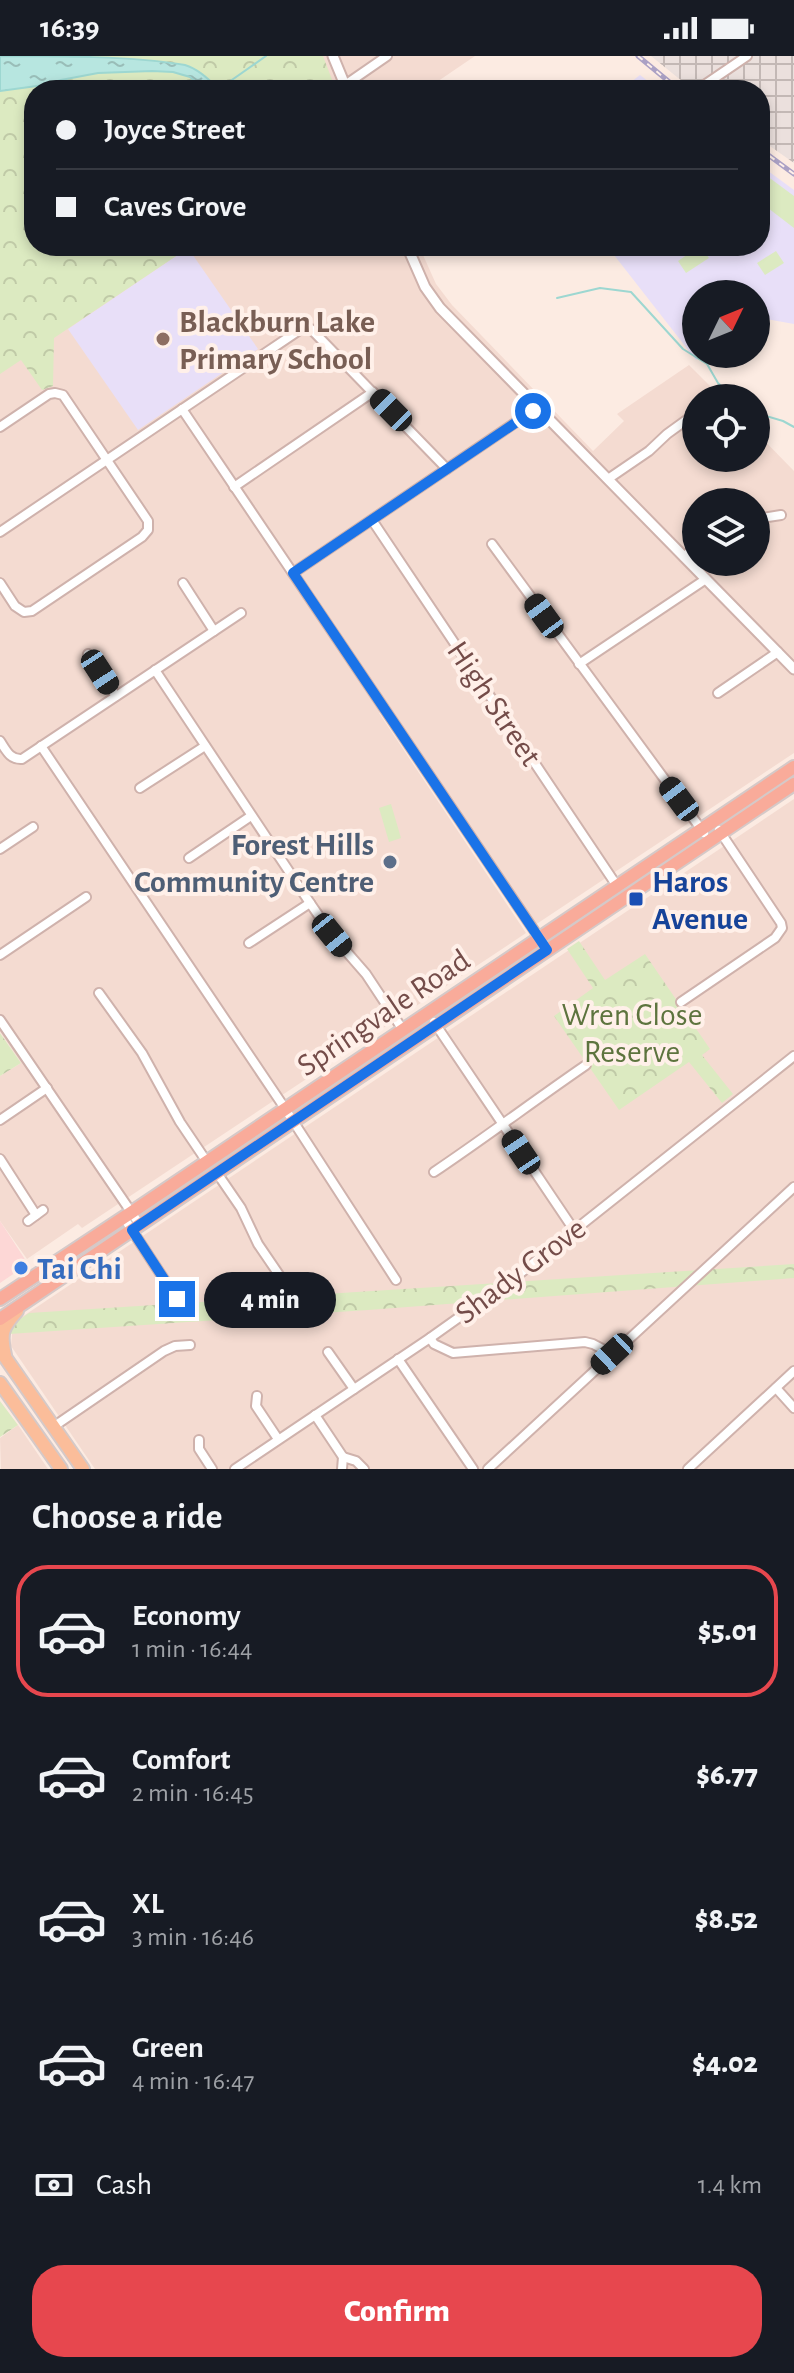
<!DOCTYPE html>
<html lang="en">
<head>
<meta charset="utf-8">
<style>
  body { margin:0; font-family:"Alegreya Sans",sans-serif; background:#242831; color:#f1f3f6; height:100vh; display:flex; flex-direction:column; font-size:30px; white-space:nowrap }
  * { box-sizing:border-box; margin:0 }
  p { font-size:26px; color:#9ea1a6 }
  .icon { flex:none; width:44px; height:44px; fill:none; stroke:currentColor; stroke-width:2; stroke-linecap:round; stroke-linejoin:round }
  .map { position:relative; height:1413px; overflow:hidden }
  .sheet { display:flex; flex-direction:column; background:#171b24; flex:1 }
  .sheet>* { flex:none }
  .top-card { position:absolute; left:24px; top:24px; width:746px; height:176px; border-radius:32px; box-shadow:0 4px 12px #0003; display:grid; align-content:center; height:176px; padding:0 32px; background:#171b24 }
  .needle { width:52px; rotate:47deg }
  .fabs { position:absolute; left:682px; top:224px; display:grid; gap:16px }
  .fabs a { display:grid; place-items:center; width:88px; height:88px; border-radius:50%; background:#171b24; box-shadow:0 4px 12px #0003; font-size:40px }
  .end { position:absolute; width:36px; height:36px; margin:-18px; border:10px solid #1a73e8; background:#fff; box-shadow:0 0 0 4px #fff }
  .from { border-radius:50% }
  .bubble { position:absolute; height:56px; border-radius:28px; background:#171b24; box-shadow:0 4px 12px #0003; font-size:26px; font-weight:800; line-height:56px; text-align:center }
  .car { position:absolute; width:24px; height:48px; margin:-24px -12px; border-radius:10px; box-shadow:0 0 6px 2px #0007; background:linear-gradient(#222 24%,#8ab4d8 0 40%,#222 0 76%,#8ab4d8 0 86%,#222 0) }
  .top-card b { display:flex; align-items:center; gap:28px; height:76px; font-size:30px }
  .top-card b+b { border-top:2px solid #363941 }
  .top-card i { width:20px; height:20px; background:#f1f3f6 }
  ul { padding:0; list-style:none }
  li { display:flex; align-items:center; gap:24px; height:132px; margin:0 16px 12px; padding:0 16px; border:4px solid transparent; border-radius:32px }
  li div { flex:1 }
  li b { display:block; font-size:30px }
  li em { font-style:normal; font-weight:800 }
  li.current { border-color:#e7474e }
  li>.icon { width:72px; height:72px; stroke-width:1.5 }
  h2 { padding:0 32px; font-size:36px; line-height:96px }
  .pay { display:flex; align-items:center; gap:20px; height:88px; padding:0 32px; font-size:30px }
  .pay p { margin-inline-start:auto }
  .button { display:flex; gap:16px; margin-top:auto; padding:16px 32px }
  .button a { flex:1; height:92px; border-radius:32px; background:#e7474e; color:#fff; font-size:32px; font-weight:800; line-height:92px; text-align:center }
  .status { display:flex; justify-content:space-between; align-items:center; height:56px; padding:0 40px; background:#171b24; direction:ltr }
  .status svg { height:22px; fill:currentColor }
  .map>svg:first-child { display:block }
  .residential { fill:#f4dbd1; fill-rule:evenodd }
  .commercial { fill:#fdd7d6 }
  .industrial { fill:url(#industrial-grid) }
  .education { fill:#e8dff8 }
  .forest { fill:url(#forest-crowns) }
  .garden { fill:#dceac1 }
  .water { fill:url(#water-ripples); stroke:#9dd7d1; stroke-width:2 }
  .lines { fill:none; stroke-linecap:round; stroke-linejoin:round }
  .stream { stroke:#9dd7d1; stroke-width:2 }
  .minor-casing { stroke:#cfb2ac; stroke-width:12 }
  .tertiary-casing { stroke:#cfb2ac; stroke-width:13 }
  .primary-casing { stroke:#d5c9c8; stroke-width:16 }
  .trunk-casing { stroke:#d5c9c8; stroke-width:16 }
  .minor { stroke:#fff; stroke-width:8 }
  .tertiary { stroke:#fff; stroke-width:9 }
  .primary { stroke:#fbbd9a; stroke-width:12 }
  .trunk { stroke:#f9ab9a; stroke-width:12 }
  .rail-casing { stroke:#aba1c5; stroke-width:5 }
  .rail { stroke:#fff0e9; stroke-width:2; stroke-dasharray:6; stroke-linecap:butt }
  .route { stroke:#1a73e8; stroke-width:10 }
  .education-dot { fill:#8d6e63; stroke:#fff0e9; stroke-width:3 }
  .service-dot { fill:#5c6f8a; stroke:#fff0e9; stroke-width:3 }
  .transit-dot { fill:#1a4fb4; stroke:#fff0e9; stroke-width:3 }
  .shop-dot { fill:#3f7fe0; stroke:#fff0e9; stroke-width:3 }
  .labels { text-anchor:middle; stroke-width:8; stroke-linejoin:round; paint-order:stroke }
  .education-label { font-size:32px; font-weight:bold; fill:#785e54; stroke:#fff0e9; text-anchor:start }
  .street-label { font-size:32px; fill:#744c49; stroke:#fff0e9 }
  .service-label { font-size:32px; font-weight:bold; fill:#4e5e75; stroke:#fff0e9; text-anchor:end }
  .transit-label { font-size:32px; font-weight:bold; fill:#164399; stroke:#fff0e9; text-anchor:start }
  .park-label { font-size:32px; fill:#5d743e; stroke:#fff0e9 }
  .shop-label { font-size:32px; font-weight:bold; fill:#366cbe; stroke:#fff0e9; text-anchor:start }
</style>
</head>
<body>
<div class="status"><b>16:39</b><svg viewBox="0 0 49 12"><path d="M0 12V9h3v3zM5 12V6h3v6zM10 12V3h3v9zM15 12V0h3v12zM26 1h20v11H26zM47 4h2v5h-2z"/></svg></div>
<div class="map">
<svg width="794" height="1413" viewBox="0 0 794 1413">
  <defs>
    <pattern id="industrial-grid" width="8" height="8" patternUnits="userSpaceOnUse" patternTransform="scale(2)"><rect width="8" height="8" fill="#ebe0dd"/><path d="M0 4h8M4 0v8" fill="none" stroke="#c3b8b5"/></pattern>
    <pattern id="forest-crowns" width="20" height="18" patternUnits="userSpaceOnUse" patternTransform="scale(2)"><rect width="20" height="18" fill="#dceac1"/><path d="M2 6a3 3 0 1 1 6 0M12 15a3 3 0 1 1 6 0" fill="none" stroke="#c0caa7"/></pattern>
    <pattern id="water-ripples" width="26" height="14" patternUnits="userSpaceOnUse" patternTransform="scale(2)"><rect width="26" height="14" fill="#b7e6e0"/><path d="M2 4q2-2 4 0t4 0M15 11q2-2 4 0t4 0" fill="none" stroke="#99bdb8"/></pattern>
  </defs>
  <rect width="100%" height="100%" fill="#fcebe2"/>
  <g class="residential">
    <path d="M0 0H475L425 34H34V190H419L436 228 452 249 593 395 624 365 617 358 689 309 722 342H696V402H756V376L794 415V697L535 869 389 649 379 657 526 877 82 1172 78 1168 27 1203 0 1165V1020L21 1007 0 976ZM696 446H756V506H696Z"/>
    <path d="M794 743V1413H95L11 1290 13 1267Z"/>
    <path d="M18 1369 48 1413H1L0 1382Z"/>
  </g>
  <path class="commercial" d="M0 1165 28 1208 0 1227Z"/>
  <path class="industrial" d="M651 0H794V107L760 83V34H693Z"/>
  <g class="education">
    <path d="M640 19 659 34H621Z"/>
    <path d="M760 109 794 134V268L760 262 756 264V238H696V298H705L696 304 607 190H760Z"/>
    <path d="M188 192 258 293 138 374 68 273Z"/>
  </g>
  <g class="forest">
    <path d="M0 0H323L336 34H34V190H191L54 282 53 330 42 334 21 304 0 318Z"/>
    <path d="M579 885 605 924 645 898 710 993 702 999 733 1038 722 1047 689 1006 619 1054 554 960 593 932 567 893Z"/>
    <path d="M0 977 21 1007 0 1020Z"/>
    <path d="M794 1208V1222L368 1254 9 1278 13 1268 29 1257Z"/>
    <path d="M0 1345 18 1369 0 1381Z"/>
  </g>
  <g class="garden">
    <path d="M767 120 794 140V172L760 146V130Z"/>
    <path d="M700 190 709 202 686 217 678 205Z"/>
    <path d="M776 195 784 207 765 219 757 207Z"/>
    <path d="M391 748 401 782 389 786 379 752Z"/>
  </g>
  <path class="water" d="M0 0C53 0 135 0 185 9 198 13 210 24 219 34H205L190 21 173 16 152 15 98 17 61 24 44 29 0 35Z"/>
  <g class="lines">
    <g class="stream">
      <path d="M219 33 266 0"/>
      <path d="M557 242 600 232 631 236 683 293 707 308 718 327 734 342"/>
      <path d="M756 357 783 365 794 371"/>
    </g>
    <defs>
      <g id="minor">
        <path d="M345 29 387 0"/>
        <path d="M697 34 747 0"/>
        <path d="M182 353 542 886"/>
        <path d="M0 371 49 338 55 337 63 339 148 465V474L142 481 32 555 24 556 15 550 0 527"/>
        <path d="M608 423 649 395 667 378 696 357"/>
        <path d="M234 431 373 336"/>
        <path d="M756 463 781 459"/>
        <path d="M372 464 617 830"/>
        <path d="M0 476 301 273H311L447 413"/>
        <path d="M492 488 704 777"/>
        <path d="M684 501 696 490"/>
        <path d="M293 517 537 352"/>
        <path d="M183 527 214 575"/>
        <path d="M88 598 116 640"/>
        <path d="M579 608 706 523"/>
        <path d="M155 614 310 847 332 879 366 918 403 974"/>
        <path d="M718 637 778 596"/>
        <path d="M0 685C6 694 10 704 22 703L241 557"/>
        <path d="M41 690 282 1048 396 1224"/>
        <path d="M140 732 205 690"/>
        <path d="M0 793 33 771"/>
        <path d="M189 802 251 760"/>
        <path d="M249 887 310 847"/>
        <path d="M0 899 86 841"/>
        <path d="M99 937 142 997 180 1066 207 1106"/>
        <path d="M681 946 775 882 782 872 781 867 719 774"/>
        <path d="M0 964 140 1169"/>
        <path d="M434 966 574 1174"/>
        <path d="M0 1064 47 1032"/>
        <path d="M0 1103 36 1159"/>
        <path d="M434 1116C486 1081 535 1044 586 1009"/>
        <path d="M217 1117 241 1152 258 1188 288 1232"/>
        <path d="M124 1162 177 1243"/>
        <path d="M28 1165 43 1154"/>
        <path d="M430 1282 434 1288 453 1297 585 1286 593 1288 612 1298"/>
        <path d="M328 1296 354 1333"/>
        <path d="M398 1303 473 1413"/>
        <path d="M776 1332 794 1352"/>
        <path d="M257 1340 256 1350 278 1383"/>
        <path d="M315 1359 343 1401 356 1405 364 1413"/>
        <path d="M53 1371 164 1295 175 1290 190 1289"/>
        <path d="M199 1384V1393L212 1413"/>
        <path d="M235 1413 430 1282 513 1223 794 1000"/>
        <path d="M342 1413 343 1401"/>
        <path d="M488 1413 794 1131"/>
        <path d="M688 1413 794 1315"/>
      </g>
      <g id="tertiary">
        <path d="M333 0 347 34"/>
        <path d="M407 190 425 231 440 252 794 613"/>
      </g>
      <g id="primary">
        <path d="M0 1294 83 1413"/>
        <path d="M5 1299C0 1277 2 1272 17 1255"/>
        <path d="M0 1327 61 1413"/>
      </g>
      <g id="trunk">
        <path d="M0 1243 132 1156 794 711"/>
        <path d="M0 1263 794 728"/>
      </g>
    </defs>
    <use href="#minor" class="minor-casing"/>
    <use href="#tertiary" class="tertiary-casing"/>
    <use href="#primary" class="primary-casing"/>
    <use href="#trunk" class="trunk-casing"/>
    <use href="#minor" class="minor"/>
    <use href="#tertiary" class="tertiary"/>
    <use href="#primary" class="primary"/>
    <use href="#trunk" class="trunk"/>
    <defs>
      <g id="rail">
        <path d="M638 0 679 34"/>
        <path d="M760 93 794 118"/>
      </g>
    </defs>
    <use href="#rail" class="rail-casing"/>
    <use href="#rail" class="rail"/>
  </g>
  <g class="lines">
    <path class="route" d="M177 1243 132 1174 547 894 293 517 533 355"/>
  </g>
  <circle class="education-dot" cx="163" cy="283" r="8"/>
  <circle class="service-dot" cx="390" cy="806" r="8"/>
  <rect class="transit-dot" x="628" y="835" width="16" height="16" rx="4"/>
  <circle class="shop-dot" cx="21" cy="1212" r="8"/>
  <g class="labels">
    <g class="education-label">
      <text x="179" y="276">Blackburn Lake<tspan x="179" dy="37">Primary School</tspan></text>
    </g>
    <g class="street-label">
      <text transform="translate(495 647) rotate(56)" y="11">High Street</text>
      <text transform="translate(383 956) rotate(-34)" y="11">Springvale Road</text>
      <text transform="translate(520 1214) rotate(-37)" y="11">Shady Grove</text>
    </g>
    <g class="service-label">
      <text x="374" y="799">Forest Hills<tspan x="374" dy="37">Community Centre</tspan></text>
    </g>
    <g class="transit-label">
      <text x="652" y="836">Haros<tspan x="652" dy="37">Avenue</tspan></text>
    </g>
    <g class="park-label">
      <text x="632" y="969">Wren Close<tspan x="632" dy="37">Reserve</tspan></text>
    </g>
    <g class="shop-label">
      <text x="37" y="1223">Tai Chi</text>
    </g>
  </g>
</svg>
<div class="fabs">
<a><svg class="needle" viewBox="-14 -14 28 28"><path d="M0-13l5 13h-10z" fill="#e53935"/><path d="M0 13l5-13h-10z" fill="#9ea1a6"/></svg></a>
<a><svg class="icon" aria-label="locate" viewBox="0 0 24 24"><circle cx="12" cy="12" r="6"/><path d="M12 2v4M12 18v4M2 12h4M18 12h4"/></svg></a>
<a><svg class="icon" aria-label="layers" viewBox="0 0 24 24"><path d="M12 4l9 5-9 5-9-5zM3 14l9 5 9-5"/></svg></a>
</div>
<i class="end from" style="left:533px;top:355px"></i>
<i class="end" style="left:177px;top:1243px"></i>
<div class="bubble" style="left:204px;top:1216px;width:132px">4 min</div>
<i class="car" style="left:391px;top:354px;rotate:315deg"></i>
<i class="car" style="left:544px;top:560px;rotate:324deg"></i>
<i class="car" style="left:100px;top:616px;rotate:147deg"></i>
<i class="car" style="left:679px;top:743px;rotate:323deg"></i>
<i class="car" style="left:332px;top:879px;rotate:141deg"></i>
<i class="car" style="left:521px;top:1096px;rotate:326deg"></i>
<i class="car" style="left:612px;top:1298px;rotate:227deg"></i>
<div class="top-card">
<b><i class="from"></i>Joyce Street</b>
<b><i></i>Caves Grove</b>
</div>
</div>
<section class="sheet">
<h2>Choose a ride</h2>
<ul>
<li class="current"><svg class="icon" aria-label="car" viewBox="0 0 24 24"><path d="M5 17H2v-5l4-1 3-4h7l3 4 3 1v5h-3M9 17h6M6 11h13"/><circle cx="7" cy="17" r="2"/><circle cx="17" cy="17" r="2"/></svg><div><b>Economy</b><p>1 min · 16:44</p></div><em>$5.01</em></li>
<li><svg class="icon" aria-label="car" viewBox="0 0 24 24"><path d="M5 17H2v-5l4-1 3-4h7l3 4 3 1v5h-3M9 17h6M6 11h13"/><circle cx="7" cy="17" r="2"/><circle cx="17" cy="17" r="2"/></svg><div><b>Comfort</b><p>2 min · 16:45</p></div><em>$6.77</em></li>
<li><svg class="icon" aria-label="car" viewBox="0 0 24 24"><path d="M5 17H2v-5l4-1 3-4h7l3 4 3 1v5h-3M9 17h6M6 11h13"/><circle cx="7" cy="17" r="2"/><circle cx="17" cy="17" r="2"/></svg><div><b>XL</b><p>3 min · 16:46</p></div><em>$8.52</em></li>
<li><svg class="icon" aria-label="car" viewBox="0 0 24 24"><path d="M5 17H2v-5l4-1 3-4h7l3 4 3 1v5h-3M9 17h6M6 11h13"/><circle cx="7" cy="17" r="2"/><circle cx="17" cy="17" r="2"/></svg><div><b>Green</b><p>4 min · 16:47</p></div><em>$4.02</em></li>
</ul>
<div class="pay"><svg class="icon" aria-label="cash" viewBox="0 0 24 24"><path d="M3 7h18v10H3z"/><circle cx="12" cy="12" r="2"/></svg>Cash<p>1.4 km</p></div>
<div class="button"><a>Confirm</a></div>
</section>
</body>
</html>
